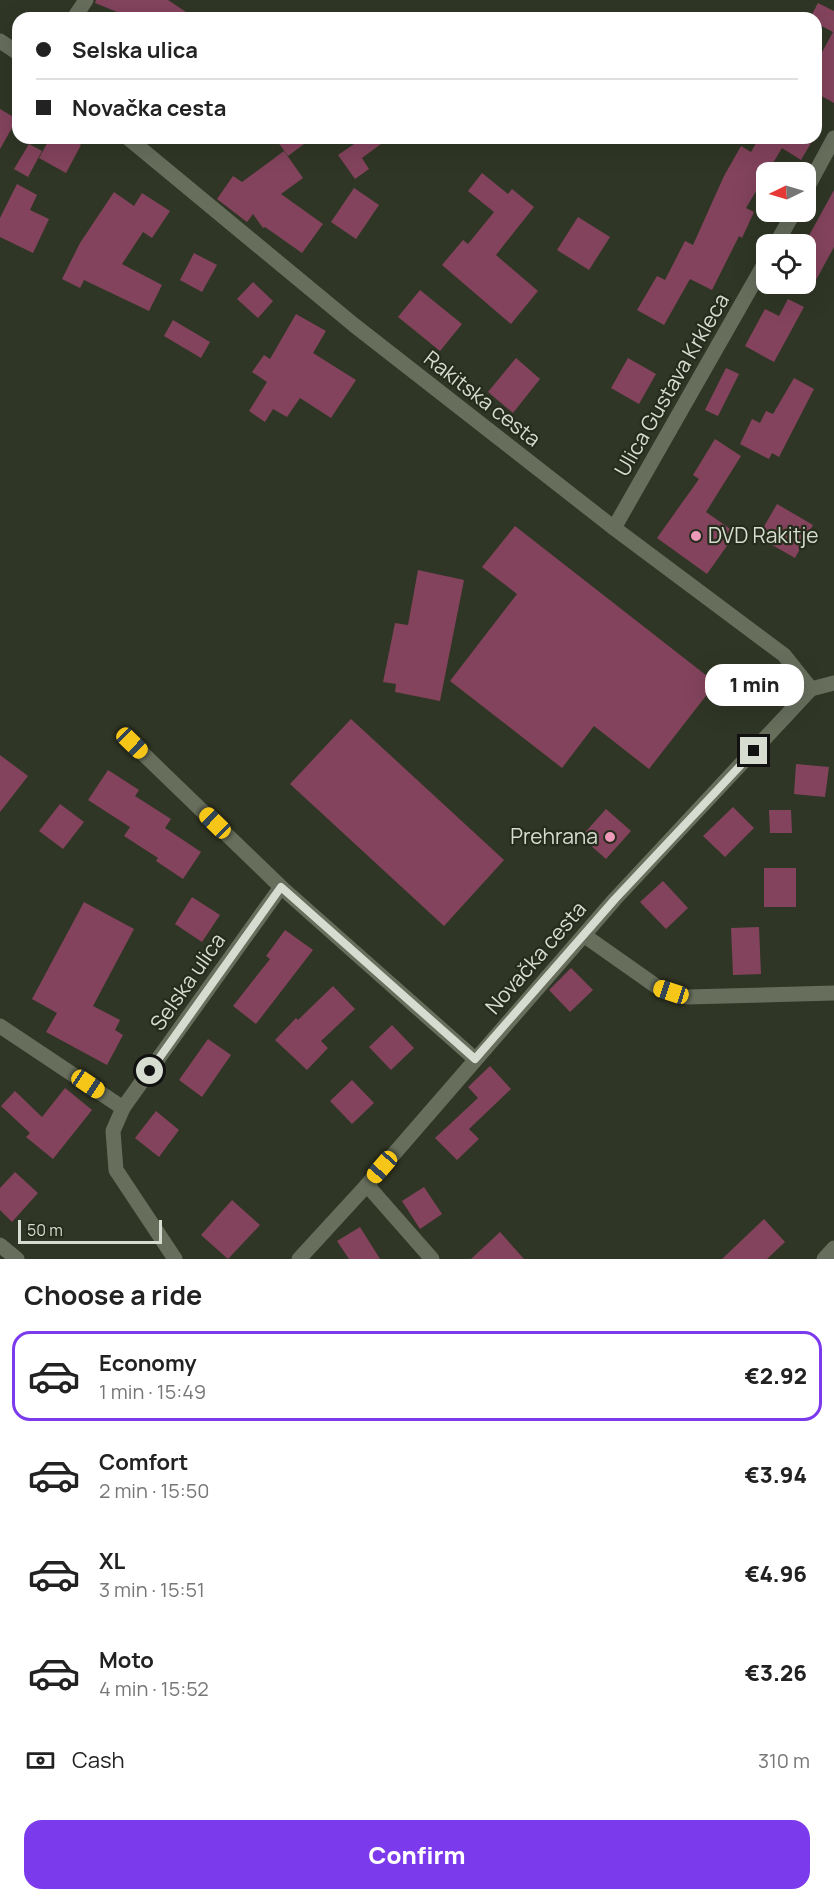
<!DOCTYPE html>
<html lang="en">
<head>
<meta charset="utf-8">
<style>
  body { margin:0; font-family:Manrope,sans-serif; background:#f6f6f6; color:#222; height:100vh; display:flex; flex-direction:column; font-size:22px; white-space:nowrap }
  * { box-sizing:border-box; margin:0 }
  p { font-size:20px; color:#767676 }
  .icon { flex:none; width:33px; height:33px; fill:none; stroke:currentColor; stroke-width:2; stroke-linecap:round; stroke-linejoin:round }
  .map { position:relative; height:1259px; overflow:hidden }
  .drawer { display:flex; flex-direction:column; background:#fff; flex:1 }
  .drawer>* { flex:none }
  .guide { position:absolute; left:12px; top:12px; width:810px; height:132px; border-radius:18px; box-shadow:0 6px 24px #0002; display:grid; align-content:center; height:132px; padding:0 24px; background:#fff }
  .needle { width:39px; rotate:265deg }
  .tools { position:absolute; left:756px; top:162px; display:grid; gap:12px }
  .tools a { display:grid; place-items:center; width:60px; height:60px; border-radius:12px; background:#fff; box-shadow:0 6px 24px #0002; font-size:30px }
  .scale { position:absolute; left:18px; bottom:15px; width:144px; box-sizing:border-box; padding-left:6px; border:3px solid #d7dcd1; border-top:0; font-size:16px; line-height:21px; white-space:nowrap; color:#d7dcd1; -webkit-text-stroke:4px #262c1c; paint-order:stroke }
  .end { position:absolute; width:27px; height:27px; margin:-14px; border:8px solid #d7dcd1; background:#111; box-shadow:0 0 0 3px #111 }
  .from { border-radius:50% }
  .bubble { position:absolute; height:42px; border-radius:18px; background:#fff; box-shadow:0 6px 24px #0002; font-size:20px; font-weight:800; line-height:42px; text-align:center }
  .car { position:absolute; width:18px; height:36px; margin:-18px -9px; border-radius:8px; box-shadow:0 0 4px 2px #0007; background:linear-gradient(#f5c518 24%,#345 0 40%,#f5c518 0 76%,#345 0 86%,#f5c518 0) }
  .guide b { display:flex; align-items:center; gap:21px; height:57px; font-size:22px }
  .guide b+b { border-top:2px solid #e0e0e0 }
  .guide i { width:15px; height:15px; background:#222 }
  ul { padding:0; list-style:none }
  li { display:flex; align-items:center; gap:18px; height:90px; margin:0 12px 9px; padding:0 12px; border:3px solid transparent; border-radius:18px }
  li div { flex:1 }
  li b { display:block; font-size:22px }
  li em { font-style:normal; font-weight:800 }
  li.on { border-color:#7c3aed }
  li>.icon { width:54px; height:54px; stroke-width:1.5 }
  h2 { padding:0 24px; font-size:27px; line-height:72px }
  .pay { display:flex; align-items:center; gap:15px; height:66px; padding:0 24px; font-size:22px }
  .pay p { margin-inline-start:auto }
  .cta { display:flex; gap:12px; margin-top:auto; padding:12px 24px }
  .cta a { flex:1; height:69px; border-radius:18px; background:#7c3aed; color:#fff; font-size:24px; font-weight:800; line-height:69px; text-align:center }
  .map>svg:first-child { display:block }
  .building { fill:#83435c }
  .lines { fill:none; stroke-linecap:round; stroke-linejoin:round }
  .minor { stroke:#676e5c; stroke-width:15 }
  .tertiary { stroke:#676e5c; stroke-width:15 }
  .route { stroke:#d7dcd1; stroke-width:8 }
  .poi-dot { fill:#ef9ab8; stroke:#262c1c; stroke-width:2 }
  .labels { text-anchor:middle; stroke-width:4.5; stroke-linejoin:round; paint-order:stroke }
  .street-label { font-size:21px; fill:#d7dcd1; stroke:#262c1c }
  .poi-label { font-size:21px; fill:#d7dcd1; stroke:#262c1c; text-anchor:start }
</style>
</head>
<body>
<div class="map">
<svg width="834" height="1259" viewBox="0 0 834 1259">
  <rect width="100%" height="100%" fill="#303625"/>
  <g class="building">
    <path d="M96 0H168L195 18H132L95 3Z"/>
    <path d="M818 3 834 11V103L816 93V63L833 32 816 23V18H810Z"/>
    <path d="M0 109 17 119 0 149Z"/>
    <path d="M50 138H69L81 145 66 173 39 158Z"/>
    <path d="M275 138H312L288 156Z"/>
    <path d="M363 138H389L362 158 369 169 355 179 338 155Z"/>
    <path d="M759 138H814L801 160 782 148 746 208 754 212 742 238 739 236 712 290 690 279 664 325 637 310 657 276 665 280 685 241 693 245 724 176 741 146 751 152Z"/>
    <path d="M29 144 42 151 28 177 14 169Z"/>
    <path d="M284 151 303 178 281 194 323 224 302 253 265 227 263 228 253 214 247 222 217 199 233 176 242 182Z"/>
    <path d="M482 173 508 194 512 189 534 207 496 255 538 291 511 324 442 265 463 240 468 244 494 212 468 191Z"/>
    <path d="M17 184 37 195 30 210 49 219 33 253 0 237V218Z"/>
    <path d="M354 188 379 205 356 239 331 222Z"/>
    <path d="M834 190V247L816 280 806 274V241Z"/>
    <path d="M114 192 134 206 142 193 170 211 152 238 143 232 122 264 162 285 149 311 84 280 80 288 62 279 80 243Z"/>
    <path d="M578 217 610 237 589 270 557 250Z"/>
    <path d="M194 253 217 265 202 292 180 280Z"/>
    <path d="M253 282 273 301 258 318 237 299Z"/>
    <path d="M420 290 462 324 440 351 398 317Z"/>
    <path d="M788 299 804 307 774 362 745 346 765 309 779 316Z"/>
    <path d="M296 314 326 331 313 353 356 380 331 418 300 398 287 417 273 409 265 422 249 411 267 382 252 372 264 355 270 359Z"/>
    <path d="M173 320 210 342 201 358 164 336Z"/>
    <path d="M516 358 540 379 513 413 488 392Z"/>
    <path d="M628 358 656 374 639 404 611 388Z"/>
    <path d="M726 368 739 374 718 416 705 410Z"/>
    <path d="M794 378 814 389 779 457 772 453 769 459 740 444 752 419 760 423 766 411 773 414Z"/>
    <path d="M715 439 741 456 706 512 736 533 707 574 657 538 699 479 693 475Z"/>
    <path d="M777 504 813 525 795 558 758 537Z"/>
    <path d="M515 526 716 683 649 769 594 726 562 768 450 681 517 594 482 567Z"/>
    <path d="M418 570 464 580 440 701 395 692 396 684 383 682 395 623 408 625Z"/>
    <path d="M351 719 504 860 444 926 290 784Z"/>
    <path d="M0 755 28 776 0 812Z"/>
    <path d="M796 764 829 767 825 797 794 794Z"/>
    <path d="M108 770 139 790 135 796 171 819 165 828 201 852 183 879 156 861 158 858 124 836 130 827 88 800Z"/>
    <path d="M60 804 84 822 63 849 39 831Z"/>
    <path d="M733 807 754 828 725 857 703 836Z"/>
    <path d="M606 809 631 831 606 859 581 837Z"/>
    <path d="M769 810H791L792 833H770Z"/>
    <rect x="764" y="868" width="32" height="39"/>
    <path d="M663 881 688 908 666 929 640 902Z"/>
    <path d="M192 897 220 915 202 942 175 924Z"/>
    <path d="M84 902 134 929 93 1006 120 1020 115 1030 123 1035 107 1065 46 1032 57 1013 32 999Z"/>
    <path d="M759 927 761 974 733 975 731 928Z"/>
    <path d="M285 930 313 950 256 1024 233 1006 270 959 266 956Z"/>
    <path d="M571 968 593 990 570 1012 549 990Z"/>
    <path d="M333 986 355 1009 321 1041 328 1048 307 1070 275 1040 296 1018 298 1020Z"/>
    <path d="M392 1025 414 1048 391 1070 369 1047Z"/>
    <path d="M208 1039 231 1055 202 1097 179 1080Z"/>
    <path d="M490 1066 511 1089 469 1129 479 1139 457 1160 435 1138 478 1098 468 1087Z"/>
    <path d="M352 1080 374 1103 352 1124 330 1101Z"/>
    <path d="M65 1088 92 1110 53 1159 26 1137 30 1133 1 1106 15 1091 42 1117Z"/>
    <path d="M156 1111 179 1130 159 1157 135 1138Z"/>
    <path d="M15 1172 38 1193 12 1222 0 1210V1188Z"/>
    <path d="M424 1187 442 1214 420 1229 402 1201Z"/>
    <path d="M232 1200 260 1225 228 1259 201 1235Z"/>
    <path d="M764 1219 785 1242 767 1259H722Z"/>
    <path d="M360 1227 380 1259H349L337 1241Z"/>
    <path d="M500 1232 524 1259H471Z"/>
  </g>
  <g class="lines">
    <g class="minor">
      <path d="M74 18 86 0"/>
      <path d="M806 190 834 138"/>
      <path d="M776 244 794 212"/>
      <path d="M614 528 766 261"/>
      <path d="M811 689 834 683"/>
      <path d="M132 743 281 887 475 1059"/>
      <path d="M585 936 656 986 687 997 834 993"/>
      <path d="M0 1026 123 1108"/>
      <path d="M367 1185 432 1259"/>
      <path d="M0 1245 17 1259"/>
      <path d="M175 1259 116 1170 113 1131 123 1108 281 887"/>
      <path d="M824 1259 834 1248"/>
    </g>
    <g class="tertiary">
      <path d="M0 41 18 53"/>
      <path d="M128 138 354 325 614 528 784 655 811 689 615 899 367 1185 299 1259"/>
    </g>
  </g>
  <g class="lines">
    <path class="route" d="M150 1071 281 887 475 1059 615 899 754 751"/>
  </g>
  <g class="poi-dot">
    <circle cx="696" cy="536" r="6"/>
    <circle cx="610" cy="837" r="6"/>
  </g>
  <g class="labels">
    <g class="street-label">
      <text transform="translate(672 385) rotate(-60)" y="7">Ulica Gustava Krkleca</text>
      <text transform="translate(482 399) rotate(38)" y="7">Rakitska cesta</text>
      <text transform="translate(536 958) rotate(-49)" y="7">Novačka cesta</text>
      <text transform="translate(188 982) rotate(-55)" y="7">Selska ulica</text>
    </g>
    <g class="poi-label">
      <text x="708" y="543">DVD Rakitje</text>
      <text x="598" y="844" text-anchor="end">Prehrana</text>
    </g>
  </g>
</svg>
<div class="tools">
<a><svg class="needle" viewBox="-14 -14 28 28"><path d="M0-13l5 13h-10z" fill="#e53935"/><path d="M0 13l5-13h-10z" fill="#767676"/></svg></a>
<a><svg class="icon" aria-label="locate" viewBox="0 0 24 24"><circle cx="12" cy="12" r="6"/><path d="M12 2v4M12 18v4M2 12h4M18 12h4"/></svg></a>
</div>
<div class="scale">50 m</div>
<i class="end from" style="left:150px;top:1071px"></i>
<i class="end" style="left:754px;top:751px"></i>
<div class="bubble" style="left:705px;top:664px;width:99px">1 min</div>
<i class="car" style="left:132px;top:743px;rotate:134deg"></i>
<i class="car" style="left:215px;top:823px;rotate:314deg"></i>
<i class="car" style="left:671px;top:992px;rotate:288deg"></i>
<i class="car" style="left:88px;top:1084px;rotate:124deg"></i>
<i class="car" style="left:382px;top:1167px;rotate:221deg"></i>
<div class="guide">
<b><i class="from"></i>Selska ulica</b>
<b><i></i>Novačka cesta</b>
</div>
</div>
<section class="drawer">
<h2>Choose a ride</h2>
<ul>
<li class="on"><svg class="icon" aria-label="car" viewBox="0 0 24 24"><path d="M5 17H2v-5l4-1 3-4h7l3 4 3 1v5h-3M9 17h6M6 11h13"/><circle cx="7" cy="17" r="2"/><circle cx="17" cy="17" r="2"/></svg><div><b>Economy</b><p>1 min · 15:49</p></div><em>€2.92</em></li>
<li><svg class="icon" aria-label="car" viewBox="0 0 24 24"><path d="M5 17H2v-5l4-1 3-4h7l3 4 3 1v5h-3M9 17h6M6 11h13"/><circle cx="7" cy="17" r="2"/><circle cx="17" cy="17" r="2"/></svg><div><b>Comfort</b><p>2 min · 15:50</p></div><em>€3.94</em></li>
<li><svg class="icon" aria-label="car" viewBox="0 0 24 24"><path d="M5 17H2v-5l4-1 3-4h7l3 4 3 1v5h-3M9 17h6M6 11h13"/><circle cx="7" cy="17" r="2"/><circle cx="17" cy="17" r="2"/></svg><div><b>XL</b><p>3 min · 15:51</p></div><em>€4.96</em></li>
<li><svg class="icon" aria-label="car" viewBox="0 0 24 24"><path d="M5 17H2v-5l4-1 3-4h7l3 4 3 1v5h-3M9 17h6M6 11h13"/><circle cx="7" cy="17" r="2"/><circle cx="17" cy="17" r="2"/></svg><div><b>Moto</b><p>4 min · 15:52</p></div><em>€3.26</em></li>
</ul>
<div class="pay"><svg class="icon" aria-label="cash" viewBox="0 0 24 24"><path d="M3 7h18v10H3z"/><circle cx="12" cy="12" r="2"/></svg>Cash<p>310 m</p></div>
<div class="cta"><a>Confirm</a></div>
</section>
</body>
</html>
